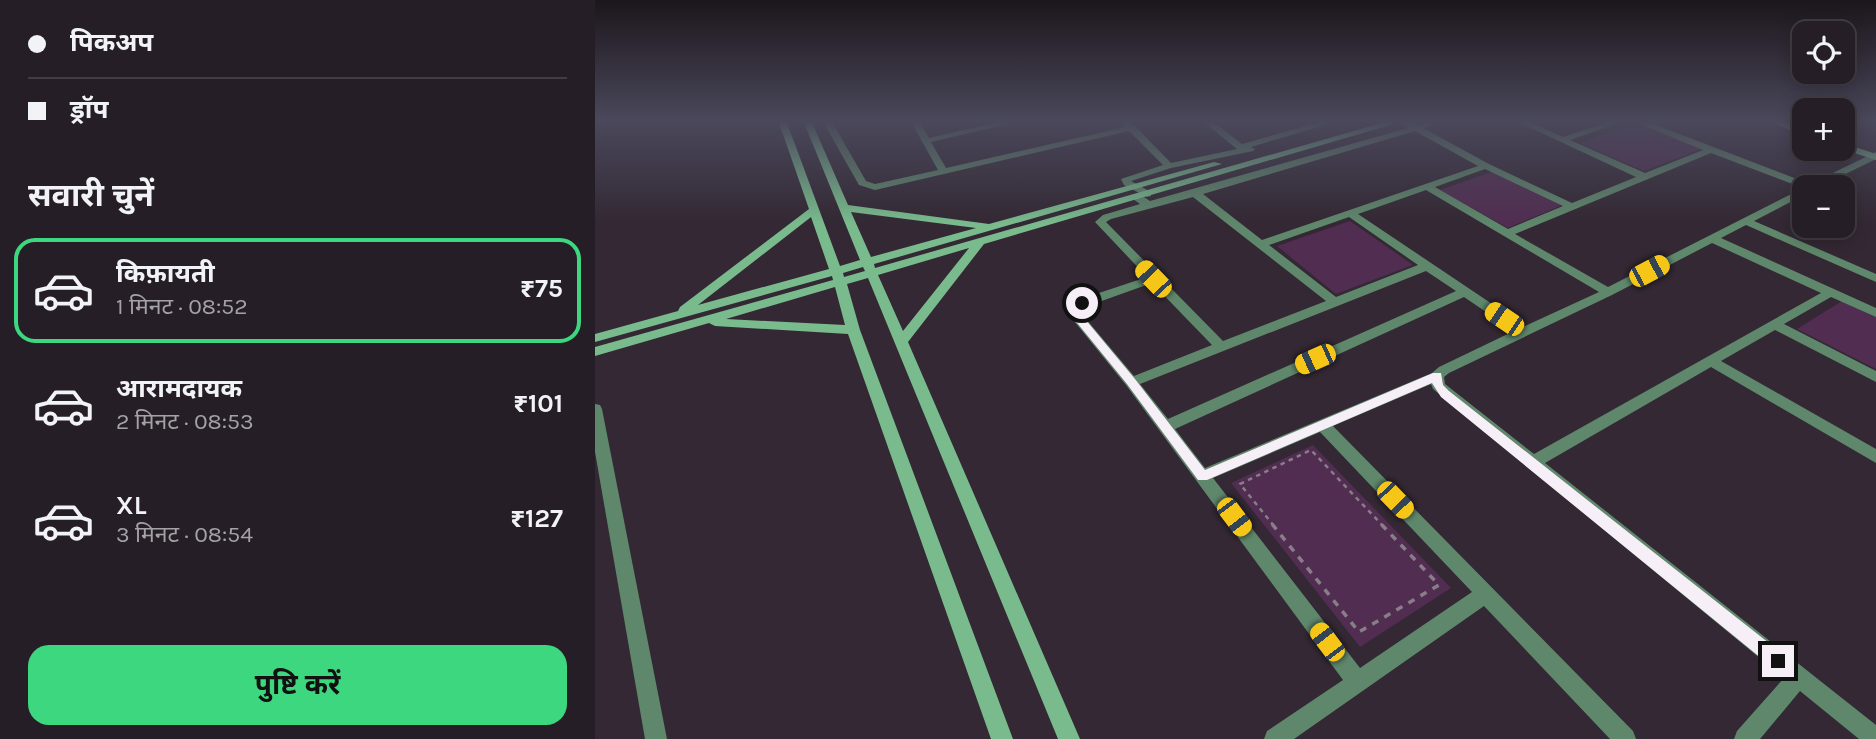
<!DOCTYPE html>
<html lang="hi">
<head>
<meta charset="utf-8">
<style>
  body { margin:0; font-family:Karla,"Noto Sans Devanagari",sans-serif; background:#322b32; color:#f1f3f6; height:100vh; display:flex; flex-direction:column; font-size:26px; white-space:nowrap }
  * { box-sizing:border-box; margin:0 }
  p { font-size:23px; color:#a4a2a7 }
  .icon { flex:none; width:38px; height:38px; fill:none; stroke:currentColor; stroke-width:2; stroke-linecap:round; stroke-linejoin:round }
  .map { position:relative; flex:1; overflow:hidden }
  .details { display:flex; flex-direction:column; background:#261e26; width:595px }
  .details>* { flex:none }
  .guide { display:grid; align-content:center; height:154px; padding:0 28px; background:#261e26 }
  .fabs { position:absolute; left:1197px; top:21px; display:grid; gap:14px }
  .fabs a { display:grid; place-items:center; width:63px; height:63px; border-radius:14px; background:#261e26; box-shadow:0 4px 18px #0003,0 0 0 2px #423c43; font-size:35px }
  .end { position:absolute; width:32px; height:32px; margin:-16px; border:9px solid #f7eff7; background:#111; box-shadow:0 0 0 4px #111 }
  .from { border-radius:50% }
  .car { position:absolute; width:21px; height:42px; margin:-21px -10px; border-radius:9px; box-shadow:0 0 5px 2px #0007; background:linear-gradient(#f5c518 24%,#345 0 40%,#f5c518 0 76%,#345 0 86%,#f5c518 0) }
  .guide b { display:flex; align-items:center; gap:24px; height:66px; font-size:26px }
  .guide b+b { border-top:2px solid #423c43 }
  .guide i { width:18px; height:18px; background:#f1f3f6 }
  ul { padding:0; list-style:none }
  li { display:flex; align-items:center; gap:21px; height:105px; margin:0 14px 10px; padding:0 14px; border:4px solid transparent; border-radius:21px }
  li div { flex:1 }
  li b { display:block; font-size:26px }
  li em { font-style:normal; font-weight:700 }
  li.current { border-color:#3cd77e }
  li>.icon { width:63px; height:63px; stroke-width:1.5 }
  h2 { padding:0 28px; font-size:32px; line-height:84px }
  .primary-button { display:flex; gap:14px; margin-top:auto; padding:14px 28px }
  .primary-button a { flex:1; height:80px; border-radius:21px; background:#3cd77e; color:#111; font-size:28px; font-weight:700; line-height:80px; text-align:center }
  main { display:flex; flex:1; min-height:0 }
  .map>svg:first-child { display:block }
  .green { fill:#512d51 }
  .lines { fill:none; stroke-linecap:round; stroke-linejoin:round }
  .path-far1 { stroke:#887e88; stroke-width:2.5; stroke-dasharray:4.5 4.5; stroke-linecap:butt }
  .path { stroke:#887e88; stroke-width:3.5; stroke-dasharray:7 7; stroke-linecap:butt }
  .street { fill:#5f876b; fill-rule:evenodd }
  .secondary { fill:#79bb8d; fill-rule:evenodd }
  .route { fill:#f7eff7 }
</style>
</head>
<body>
<main>
<section class="details">
<div class="guide">
<b><i class="from"></i>पिकअप</b>
<b><i></i>ड्रॉप</b>
</div>
<h2>सवारी चुनें</h2>
<ul>
<li class="current"><svg class="icon" aria-label="car" viewBox="0 0 24 24"><path d="M5 17H2v-5l4-1 3-4h7l3 4 3 1v5h-3M9 17h6M6 11h13"/><circle cx="7" cy="17" r="2"/><circle cx="17" cy="17" r="2"/></svg><div><b>किफ़ायती</b><p>1 मिनट · 08:52</p></div><em>₹75</em></li>
<li><svg class="icon" aria-label="car" viewBox="0 0 24 24"><path d="M5 17H2v-5l4-1 3-4h7l3 4 3 1v5h-3M9 17h6M6 11h13"/><circle cx="7" cy="17" r="2"/><circle cx="17" cy="17" r="2"/></svg><div><b>आरामदायक</b><p>2 मिनट · 08:53</p></div><em>₹101</em></li>
<li><svg class="icon" aria-label="car" viewBox="0 0 24 24"><path d="M5 17H2v-5l4-1 3-4h7l3 4 3 1v5h-3M9 17h6M6 11h13"/><circle cx="7" cy="17" r="2"/><circle cx="17" cy="17" r="2"/></svg><div><b>XL</b><p>3 मिनट · 08:54</p></div><em>₹127</em></li>
</ul>
<div class="primary-button"><a>पुष्टि करें</a></div>
</section>
<div class="map">
<svg width="1281" height="739" viewBox="0 0 1281 739">
  <rect width="100%" height="100%" fill="#332833"/>
  <g class="green">
    <path d="M1042 123 1107 149 1049 171 985 143Z"/>
    <path d="M899 171 967 205 913 228 845 190Z"/>
    <path d="M755 221 818 265 741 294 682 246Z"/>
    <path d="M1247 301 1281 317V369L1202 329Z"/>
    <path d="M718 445 856 588 765 647 636 483Z"/>
  </g>
  <g class="lines">
    <path class="path-far1" d="M679 526 645 484 716 450 788 526"/>
    <path class="path" d="M677 524 764 632 844 585 786 524"/>
    <g class="street">
      <path d="M227 120H236L271 181 280 184 343 170 315 120H324L334 138 411 120H429L336 142 351 168 530 127 527 123 531 120 540 126 576 163 642 149 606 120H616L647 144 732 120H747L656 147 660 149 658 151 576 168 536 181 556 192V196L552 197 529 185 526 179 568 165 534 131 280 190 264 185Z"/>
      <path d="M803 120H813L822 125 836 120H850L828 128 894 164 977 203 1041 177 919 120H931L968 137 1019 120H1033L975 140 1050 173 1108 150 1035 120H1048L1215 184 1281 152V159L1224 187H1209V195L1159 221 1281 274V282L1151 225 1126 238 1281 308V317L1236 297 1189 324 1281 371V382L1180 330 1126 361 1281 449V463L1116 367 950 463 1281 725V739H1264L1205 691 1165 739H1139L1142 731 1189 678 838 389 836 384 738 426 1038 731 1041 739H1015L889 606 699 739H669L672 731 748 680 531 385 475 316V306L483 300 552 277 500 222 508 215 545 204 538 199V195H546L555 201 813 128ZM820 131 883 166 667 240 608 194ZM1116 153 1208 188 1013 287 920 234ZM890 169 968 206 913 229 840 187ZM831 190 1004 292 930 326 763 214ZM598 197 731 301 628 341 511 222 516 219ZM754 217 823 265 741 297 674 245ZM1117 243 1226 293 939 454 850 384 849 377 854 373 1017 295ZM831 271 861 291 573 419 545 384ZM557 283 617 345 539 376 486 313 487 308ZM869 297 919 331 844 367 837 373 610 468 580 429ZM725 432 877 592 765 668 618 478Z"/>
      <path d="M0 404 5 405 7 409 72 739H50L0 452Z"/>
    </g>
    <g class="secondary">
      <path d="M183 120H191L245 266 265 260 208 120H216L253 205 394 224 619 162 627 164 279 264 280 268 797 120H812L389 244 313 342 485 739H463L273 278 252 284 265 330 418 739H396L253 334 120 326 114 323 0 356V347L238 280 237 276 0 342V334L83 311 85 307 214 209ZM256 212 381 228 276 257ZM216 217 234 269 103 305ZM374 248 308 331 283 275ZM268 267 270 271 249 277 248 273ZM240 287 250 325 131 319Z"/>
      <path d="M1171 120H1184L1209 129V135Z"/>
      <path d="M1248 143 1281 154V160L1247 149Z"/>
    </g>
  </g>
  <linearGradient id="sky" x2="0" y2="1"><stop stop-color="#1c161c"/><stop offset="0.54" stop-color="#4a485b"/><stop offset="1" stop-color="#4a485b" stop-opacity="0"/></linearGradient>
  <rect width="1281" height="224" fill="url(#sky)"/>
  <path class="route" d="M484 301 492 303 486 307 485 313 540 379 610 470 838 373H846L848 385 854 391 1189 655 1192 661 1189 667 1183 669 1177 667 846 397 837 383 612 480H603L532 384 474 313 477 303Z"/>
</svg>
<div class="fabs">
<a><svg class="icon" aria-label="locate" viewBox="0 0 24 24"><circle cx="12" cy="12" r="6"/><path d="M12 2v4M12 18v4M2 12h4M18 12h4"/></svg></a>
<a>+</a>
<a>−</a>
</div>
<i class="end from" style="left:487px;top:303px"></i>
<i class="end" style="left:1183px;top:661px"></i>
<i class="car" style="left:1054px;top:271px;rotate:62deg"></i>
<i class="car" style="left:558px;top:279px;rotate:316deg"></i>
<i class="car" style="left:909px;top:319px;rotate:304deg"></i>
<i class="car" style="left:720px;top:359px;rotate:246deg"></i>
<i class="car" style="left:800px;top:500px;rotate:136deg"></i>
<i class="car" style="left:639px;top:517px;rotate:143deg"></i>
<i class="car" style="left:732px;top:642px;rotate:323deg"></i>
</div>
</main>
</body>
</html>
